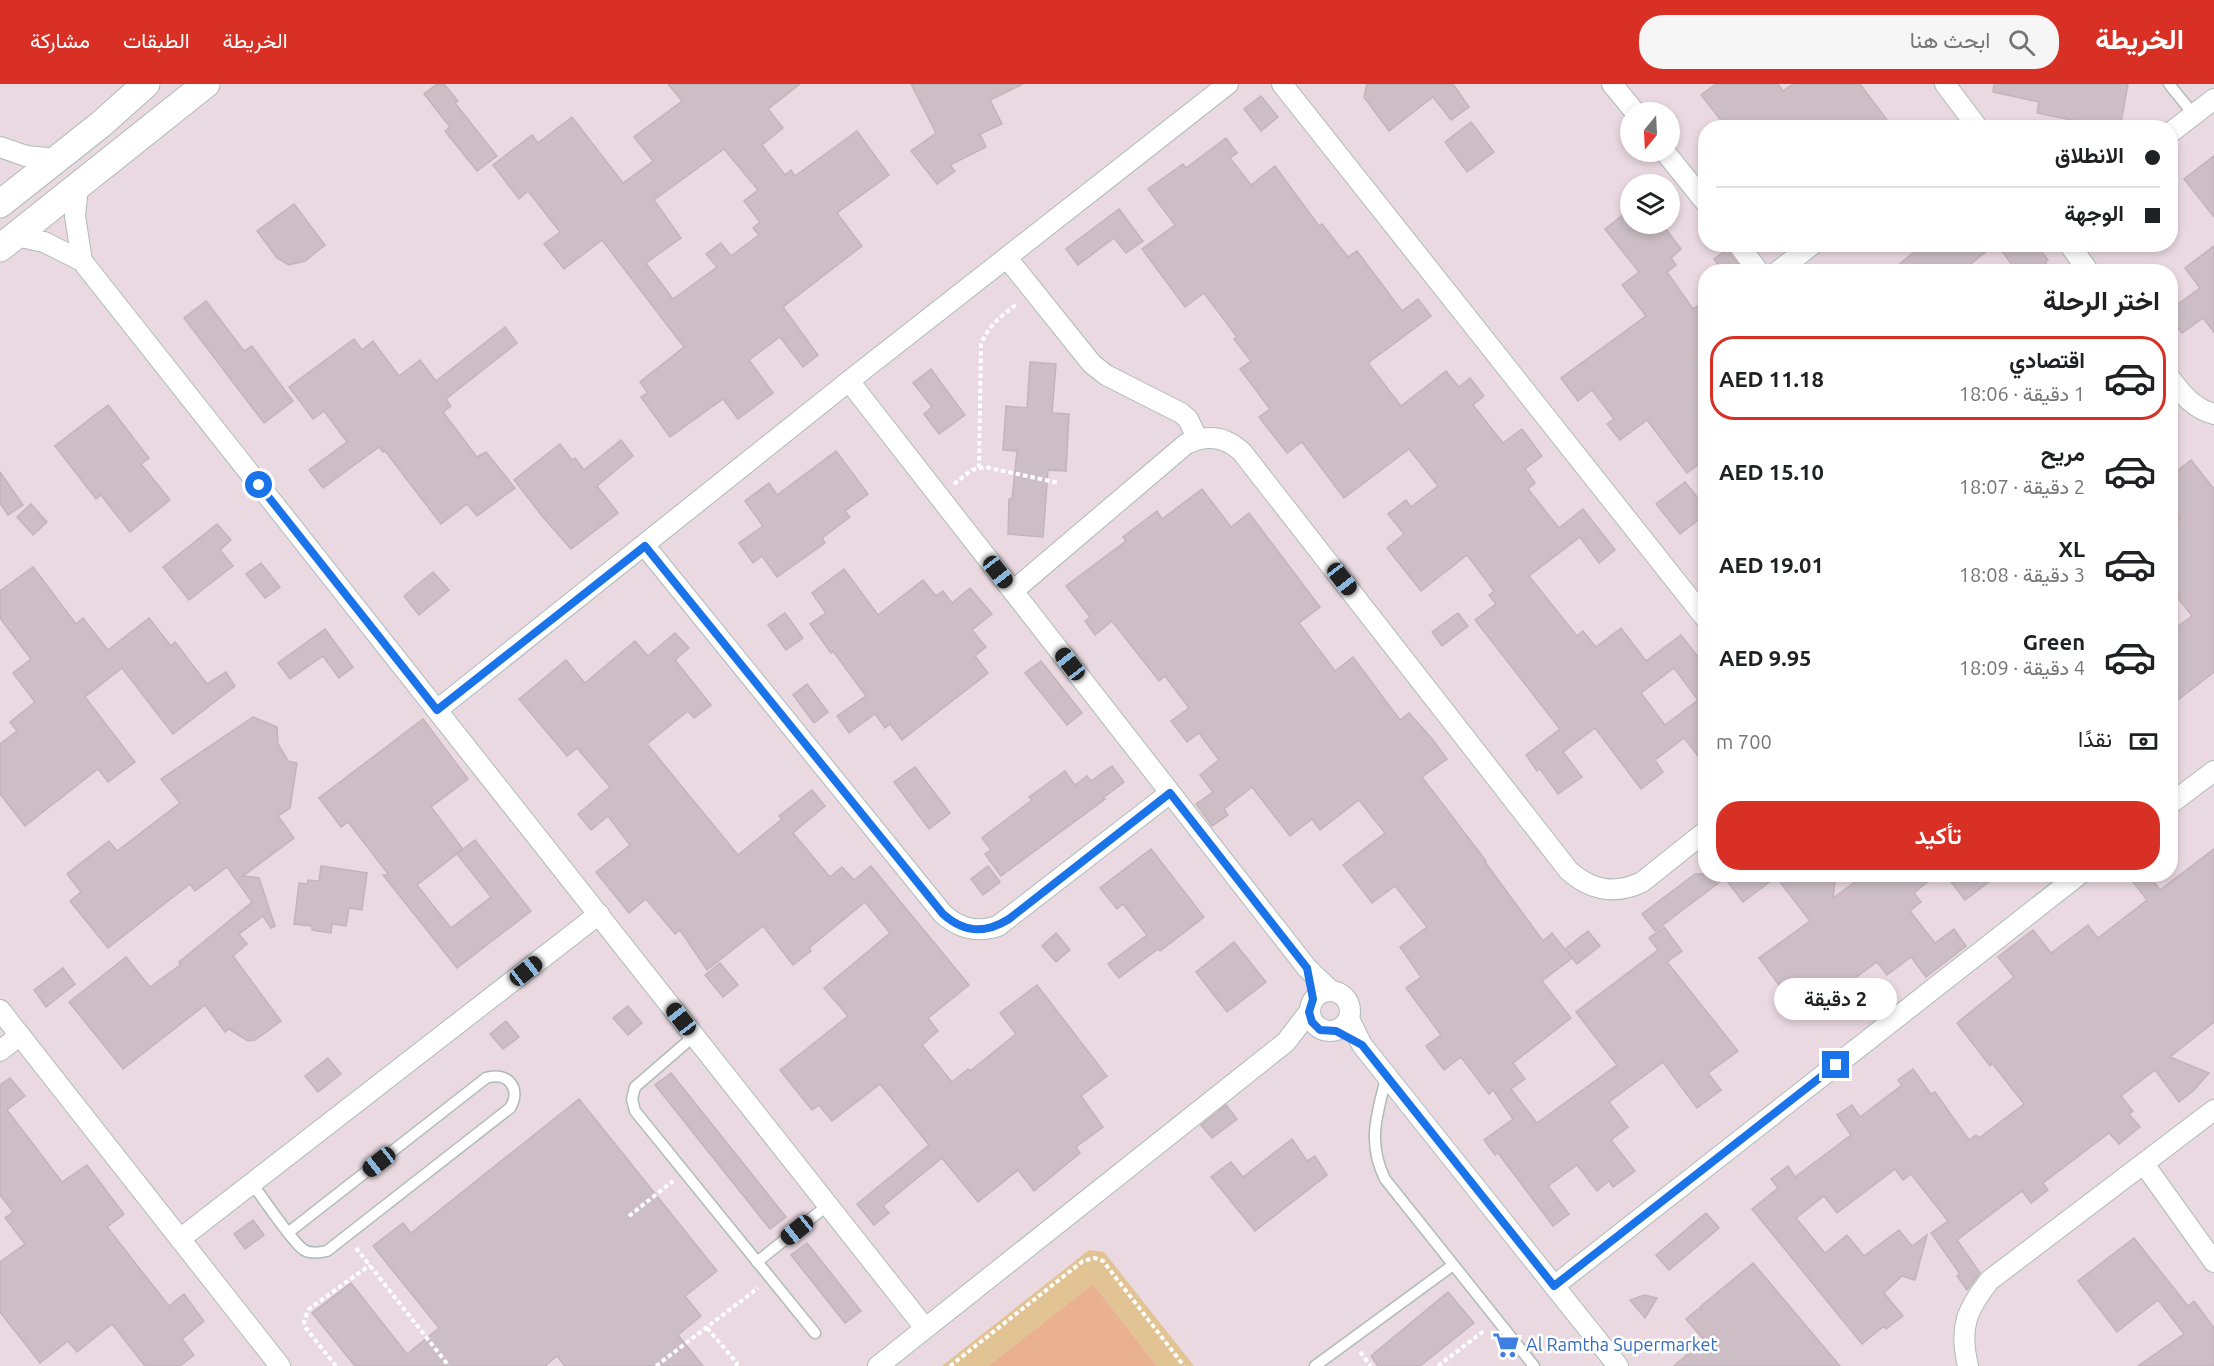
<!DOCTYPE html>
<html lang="ar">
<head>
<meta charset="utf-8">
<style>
  body { margin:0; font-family:Ubuntu,Vazirmatn,sans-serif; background:#f6f6f6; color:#202124; direction:rtl; height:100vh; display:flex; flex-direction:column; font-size:22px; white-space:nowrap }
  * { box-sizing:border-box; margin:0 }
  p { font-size:20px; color:#757577 }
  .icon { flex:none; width:33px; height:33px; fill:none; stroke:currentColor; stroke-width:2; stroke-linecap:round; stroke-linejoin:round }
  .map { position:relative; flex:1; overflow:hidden; direction:ltr }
  .panel { position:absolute; left:1698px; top:180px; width:480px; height:618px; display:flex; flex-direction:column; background:#fff; border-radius:24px; box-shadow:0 3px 9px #0003; direction:rtl }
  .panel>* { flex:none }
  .hud { position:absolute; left:1698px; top:36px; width:480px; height:132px; border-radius:24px; box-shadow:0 3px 9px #0003; direction:rtl; display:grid; align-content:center; height:132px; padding:0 18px; background:#fff }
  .needle { width:39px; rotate:198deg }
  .controls { position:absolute; left:1620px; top:18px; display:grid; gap:12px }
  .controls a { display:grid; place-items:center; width:60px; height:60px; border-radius:50%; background:#fff; box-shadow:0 3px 9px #0003; font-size:30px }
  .end { position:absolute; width:27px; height:27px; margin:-14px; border:8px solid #1a73e8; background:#fff; box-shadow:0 0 0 3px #fff }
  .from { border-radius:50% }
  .bubble { position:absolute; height:42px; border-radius:21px; background:#fff; box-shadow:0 3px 9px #0003; font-size:20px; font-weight:600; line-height:42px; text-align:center; direction:rtl }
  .car { position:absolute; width:18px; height:36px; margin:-18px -9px; border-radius:8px; box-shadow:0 0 4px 2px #0007; background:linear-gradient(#222 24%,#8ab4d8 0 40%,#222 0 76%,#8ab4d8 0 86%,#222 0) }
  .hud b { display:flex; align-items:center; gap:21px; height:57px; font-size:22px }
  .hud b+b { border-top:2px solid #e0e0e0 }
  .hud i { width:15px; height:15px; background:#202124 }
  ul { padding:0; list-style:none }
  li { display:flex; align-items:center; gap:18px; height:84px; margin:0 12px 9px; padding:0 6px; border:3px solid transparent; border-radius:24px }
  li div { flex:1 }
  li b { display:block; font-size:22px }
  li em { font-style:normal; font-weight:600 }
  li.selected { border-color:#d93025 }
  li>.icon { width:54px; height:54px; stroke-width:1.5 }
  h2 { padding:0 18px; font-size:27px; line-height:72px }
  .pay { display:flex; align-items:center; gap:15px; height:66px; padding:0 18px; font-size:22px }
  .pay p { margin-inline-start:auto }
  .cta { display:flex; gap:12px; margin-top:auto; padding:12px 18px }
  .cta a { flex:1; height:69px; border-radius:24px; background:#d93025; color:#fff; font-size:24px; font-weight:600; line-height:69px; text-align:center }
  header { display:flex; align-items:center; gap:36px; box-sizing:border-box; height:84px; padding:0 30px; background:#d93025; color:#fff }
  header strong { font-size:28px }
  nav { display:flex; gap:33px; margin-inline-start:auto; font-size:21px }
  .search { width:420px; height:54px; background:#f6f6f6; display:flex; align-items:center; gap:15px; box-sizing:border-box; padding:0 21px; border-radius:24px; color:#757577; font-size:22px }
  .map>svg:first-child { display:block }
  .green { fill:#e2c494 }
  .pitch { fill:#eab190 }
  .building { fill:#ccbec4; stroke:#c5b3ba; stroke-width:1.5; fill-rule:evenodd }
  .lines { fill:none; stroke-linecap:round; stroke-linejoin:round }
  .lane-casing { stroke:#adbcb9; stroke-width:13 }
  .street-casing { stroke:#adbcb9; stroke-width:22 }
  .secondary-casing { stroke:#adbcb9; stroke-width:29 }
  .path { stroke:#fff; stroke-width:4; stroke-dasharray:4.5 3; stroke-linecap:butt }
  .lane { stroke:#fff; stroke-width:10 }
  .street { stroke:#fff; stroke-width:20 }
  .secondary { stroke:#fff; stroke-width:27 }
  .route { stroke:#1a73e8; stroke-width:8 }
  .labels { text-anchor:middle; stroke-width:5; stroke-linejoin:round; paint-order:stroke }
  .shop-label { font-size:18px; fill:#366cbe; stroke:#fff; text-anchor:start }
</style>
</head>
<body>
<header>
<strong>الخريطة</strong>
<div class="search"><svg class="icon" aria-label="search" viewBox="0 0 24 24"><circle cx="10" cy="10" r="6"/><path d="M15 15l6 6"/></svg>ابحث هنا</div>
<nav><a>الخريطة</a><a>الطبقات</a><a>مشاركة</a></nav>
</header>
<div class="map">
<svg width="2214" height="1282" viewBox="0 0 2214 1282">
  <rect width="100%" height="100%" fill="#ead9e1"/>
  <path class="green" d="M1089 1166 1104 1168 1194 1282H1157L1093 1200 988 1282H942Z"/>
  <path class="pitch" d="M1093 1200 1157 1282H988Z"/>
  <g class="building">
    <path d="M437 0H444L458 17 455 19 497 72 477 87 445 47 450 43 424 10Z"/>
    <path d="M668 0H800L768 25 783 44 762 61 785 91 791 86 795 92 857 47 889 91 837 129 862 162 783 223 818 271 803 283 780 253 749 276 773 309 738 335 723 315 670 353 641 313 648 309 640 298 684 263 602 156 564 185 544 160 560 148 528 107 519 115 493 81 532 51 538 59 572 33 623 99 653 77 634 53 682 17ZM724 65 758 106 744 117 760 138 753 144 759 151 731 172 721 159 706 170 717 183 673 215 646 179 681 154 654 116Z"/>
    <path d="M911 0H1023L990 16 1002 40 980 50 986 63 950 81 955 87 937 100 911 67 936 49Z"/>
    <path d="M1367 0H1453L1469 23 1451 36 1433 13 1389 47 1364 13Z"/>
    <path d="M1716 0H1778L1783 7 1793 0H1860L1893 44H1727L1701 11Z"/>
    <path d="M1994 0H2128L2120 44H2110L2037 29 2039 18 1993 8Z"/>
    <path d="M1261 12 1278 33 1261 47 1244 25Z"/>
    <path d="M1471 38 1494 68 1467 88 1445 58Z"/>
    <path d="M1226 54 1237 69 1230 74 1251 101 1275 82 1319 142 1322 140 1348 173 1357 167 1402 227 1418 215 1431 232 1368 279 1401 322 1446 287 1459 303 1470 294 1484 312 1473 321 1503 359 1522 345 1542 372 1525 385 1535 399 1528 405 1559 444 1583 425 1615 466 1599 479 1580 453 1529 492 1577 552 1583 547 1596 563 1621 544 1646 577 1681 551 1706 583V682L1684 654 1655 676 1663 688 1641 705 1595 644 1563 668 1582 693 1558 710 1540 685 1537 687 1526 671 1560 645 1475 536 1496 520 1489 511 1494 507 1467 471 1421 507 1387 464 1404 450 1388 430 1406 416 1411 423 1438 402 1409 365 1344 414 1302 358 1287 369 1259 333 1270 325 1240 285 1251 277 1234 255 1237 253 1204 209 1185 223 1142 165 1175 141 1148 105 1183 80 1186 84ZM1674 584 1698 616 1665 641 1641 609Z"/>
    <path d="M2214 72V133L2184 95Z"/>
    <path d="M294 120 325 161 305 177 289 181 277 174 257 147Z"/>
    <path d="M1119 125 1143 157 1126 169 1114 154 1078 181 1066 165Z"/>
    <path d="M1630 125V140H1662L1681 165 1671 174 1676 181 1667 188 1693 225 1706 216V375L1687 389 1647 336 1620 356 1607 340 1614 335 1592 306 1578 317 1561 294 1646 232 1622 201 1639 188 1605 145Z"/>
    <path d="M1924 160H1996L1960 188H1890Z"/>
    <path d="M1997 160H2036L2048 176 2045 178 2052 188H2017Z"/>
    <path d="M2214 162V248L2203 234 2182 249 2170 234V226L2200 204 2185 184Z"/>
    <path d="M1728 165V167L1744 188H1723L1714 175Z"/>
    <path d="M206 217 244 267 252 262 293 317 264 339 184 234Z"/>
    <path d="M505 243 517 259 446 315 451 322 443 328 477 373 486 368 515 404 477 432 467 420 441 440 385 367 383 368 379 363 323 404 309 386 347 358 324 327 313 335 289 303 354 255 362 266 373 257 399 292 420 276 436 297Z"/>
    <path d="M1030 278 1056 280 1052 329 1069 330 1066 387 1048 386 1043 453 1008 450 1009 415H1012L1017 367 1003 366 1006 322 1027 324Z"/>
    <path d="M931 285 965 331 939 350 924 330 932 323 913 299Z"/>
    <path d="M108 321 149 374 141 380 170 416 130 448 101 411 96 415 55 362Z"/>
    <path d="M621 356 633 372 597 402 618 429 571 465 542 432 514 396 560 360 572 376 575 374 584 386Z"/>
    <path d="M836 367 868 410 845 427 850 433 822 454 825 459 777 493 762 472 753 479 739 459 763 442 745 417 769 399 777 411Z"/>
    <path d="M2191 376 2214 405V588L2170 622V548L2192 532 2170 504V442L2180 435 2170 422V392Z"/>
    <path d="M0 388 23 421 8 431 0 419Z"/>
    <path d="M1685 398 1706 424V430L1680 450 1656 420Z"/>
    <path d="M1202 405 1231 443 1249 429 1320 523 1299 539 1335 587 1353 573 1400 636 1409 629 1433 656 1447 675 1422 693 1486 777 1485 778 1543 857 1552 849 1572 874 1542 897 1571 934 1513 979 1525 995 1511 1005 1537 1039 1617 981 1576 928 1658 866 1649 854 1664 843 1682 867 1667 878 1738 967 1708 989 1721 1006 1697 1024 1663 978 1609 1018 1628 1043 1611 1056 1635 1087 1613 1103 1609 1097 1597 1107 1577 1081 1548 1102 1569 1130 1553 1142 1498 1069 1495 1071 1484 1056 1513 1035 1493 1006 1489 1010 1461 973 1444 986 1426 962 1441 951 1406 904 1421 893 1400 863 1427 843 1395 802 1372 819 1343 781 1385 749 1359 716 1320 746 1312 735 1290 752 1252 703 1224 725 1228 731 1212 742 1196 720 1213 708 1200 691 1219 676 1199 649 1187 658 1171 637 1189 624 1165 592 1159 597 1112 537 1095 551 1085 537 1090 533 1066 502 1126 457 1123 453 1157 427 1162 435Z"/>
    <path d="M31 420 47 438 33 451 17 433Z"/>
    <path d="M217 440 231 456 220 466 233 482 189 516 163 483Z"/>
    <path d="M261 479 280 503 265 514 246 490Z"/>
    <path d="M33 483 76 540 83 534 108 566 149 534 171 562 175 558 207 600 226 588 235 602 173 650 122 584 85 613 135 678 108 698 98 685 25 742 0 710V660L17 647 10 638 35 618 13 589 31 575 0 534V507Z"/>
    <path d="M844 485 878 531 923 496 936 512 943 507 952 519 970 504 992 530 972 546 986 563 975 572 988 589 902 656 890 640 885 644 875 630 849 649 837 632 866 612 833 567 831 569 810 540 826 529 812 509Z"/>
    <path d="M433 488 449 506 419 531 404 512Z"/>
    <path d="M785 529 803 554 786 566 768 541Z"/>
    <path d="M1458 529 1468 542 1442 562 1432 548Z"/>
    <path d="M325 545 353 583 339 594 323 572 290 595 278 579Z"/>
    <path d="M675 549 689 564 675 576 711 621 694 634 688 627 647 660 738 771 782 735 779 732 812 706 825 722 793 749 830 793 842 783 854 796 871 782 969 901 928 934 938 947 922 961 952 998 968 985 970 987 1016 950 1000 929 1037 901 1107 992 1081 1012 1103 1043 1076 1063 1080 1069 1034 1107 1018 1086 978 1118 942 1074 883 1122 889 1129 874 1141 857 1120 929 1061 880 1000 832 1037 819 1021 812 1026 780 986 848 932 824 904 890 849 865 818 809 864 811 867 793 881 763 842 707 886 680 846 675 850 646 815 629 829 596 788 630 761 608 732 591 746 578 730 610 703 577 664 567 672 519 615 566 576 585 599 635 557 648 572Z"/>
    <path d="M1041 577 1082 629 1067 641 1025 589Z"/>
    <path d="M807 600 828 628 814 639 793 611Z"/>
    <path d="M253 633 277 643 278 660 288 677 297 679 290 724 278 732 294 754 243 792 259 794 275 842 271 844 263 832 239 850 247 860 233 872 281 937 255 956 248 957 229 945 225 948 205 921 123 985 69 918 126 873 150 903 180 881 179 878 252 818 227 783 195 807 190 800 108 864 70 817 81 808 67 790 109 757 117 767 180 719 161 695Z"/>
    <path d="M423 635 468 695 431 723 463 765 417 801 451 844 491 813 457 770 475 756 531 827 457 884 383 791H389L348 738 341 743 319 714Z"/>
    <path d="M1112 682 1124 698 1103 714 1105 715 1001 792 985 770 991 766 982 754 1032 716 1029 713 1065 687 1075 701 1087 692 1091 697Z"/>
    <path d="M915 683 950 729 929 745 894 698Z"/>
    <path d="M1151 765 1204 833 1160 867 1158 865 1119 894 1108 880 1147 851 1123 820 1117 825 1100 804Z"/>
    <path d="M2214 765V938L2170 973 2209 989 2193 1007 2179 1018 2155 986 2121 1012 2133 1027 2129 1030 2140 1043 2119 1060 2109 1049 2043 1099 2048 1106 2031 1119 2022 1107 1957 1156 1980 1189 1967 1206 1957 1192 1960 1190 1931 1149 1948 1137 1911 1090 1903 1096 1895 1085 1837 1129 1824 1112 1796 1134 1825 1169 1847 1151 1864 1172 1899 1146 1912 1162 1927 1151 1915 1196 1902 1192 1884 1209 1903 1232 1886 1245 1884 1242 1862 1260 1752 1125 1778 1104 1771 1095 1788 1082 1795 1093 1851 1051 1837 1031 1852 1021 1860 1033 1902 1001 1898 996 1913 985 1931 1010 1935 1008 1969 1056 1976 1051 1979 1054 2024 1020 1992 979 1990 982 1957 939 2014 893 1998 873 2033 846 2051 869 2088 841 2098 854 2147 816 2127 790H2148L2160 806Z"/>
    <path d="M321 782 367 789 362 826 349 824 346 842 332 840 331 849 312 846V842L294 840 299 799 307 800 308 796 319 797Z"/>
    <path d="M988 782 1000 798 983 811 971 795Z"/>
    <path d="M1695 790H1836L1833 814 1866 790H1937L1914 809 1921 818 1910 827 1935 859 1954 845 1966 862 1926 893 1911 873 1887 891 1877 878 1840 905 1834 896 1805 917 1792 899 1782 905 1759 874 1810 837 1776 793 1743 818 1725 794 1655 847 1642 830Z"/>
    <path d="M1945 790H1999L1965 816Z"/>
    <path d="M1588 847 1600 862 1577 880 1565 865Z"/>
    <path d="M1056 849 1070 866 1056 878 1042 862Z"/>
    <path d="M1234 858 1266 898 1227 928 1196 888Z"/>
    <path d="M720 879 738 901 723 913 705 891Z"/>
    <path d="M63 884 75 900 46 923 34 906Z"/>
    <path d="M628 922 642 939 628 951 613 934Z"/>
    <path d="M506 937 519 953 503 965 490 950Z"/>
    <path d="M328 974 341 990 318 1008 305 992Z"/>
    <path d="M671 989 786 1133 770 1145 655 1001Z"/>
    <path d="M10 994 25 1012 7 1026 62 1098 87 1081 124 1130 107 1143 169 1222 184 1210 204 1237 182 1255 194 1271 180 1282H145L112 1240 77 1268 68 1257 40 1279 0 1228V1178L25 1160 5 1134 13 1128 0 1111V1001Z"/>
    <path d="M579 1015 717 1187 685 1212 701 1232 678 1251 703 1282H565L557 1272 545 1282H355L312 1229 351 1199 407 1270 439 1244 373 1162 403 1139 411 1149Z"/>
    <path d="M1226 1021 1237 1035 1212 1054 1201 1041Z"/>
    <path d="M1292 1055 1307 1077 1315 1072 1327 1091 1255 1147 1211 1093 1231 1078 1243 1093Z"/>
    <path d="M1706 1129 1719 1144 1669 1186 1656 1171Z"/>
    <path d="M253 1136 264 1151 245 1165 234 1150Z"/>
    <path d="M2134 1154 2188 1222 2194 1217 2214 1244V1282H2138L2184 1250 2158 1216 2117 1248 2078 1197Z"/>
    <path d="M807 1159 861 1227 845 1239 791 1171Z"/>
    <path d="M1753 1179 1840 1282H1674L1704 1256 1686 1235 1698 1225 1702 1226 1700 1223Z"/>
    <path d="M1448 1208 1474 1239 1420 1282H1378L1371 1272Z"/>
    <path d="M1644 1211 1657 1214 1645 1234 1630 1216Z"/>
  </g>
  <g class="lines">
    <defs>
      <g id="lane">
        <path d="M2169 0 2194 31"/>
        <path d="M694 952 635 1003 632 1015 635 1027 815 1249"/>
        <path d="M1387 990C1378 1028 1366 1057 1385 1095L1534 1282"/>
        <path d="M252 1099C262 1113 293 1159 304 1166 311 1170 319 1169 327 1167L510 1024C522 1005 508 987 486 994L289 1148"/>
        <path d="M757 1178 828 1121"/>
        <path d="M1315 1282 1453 1181"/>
      </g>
      <g id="street">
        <path d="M1282 0 1706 535"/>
        <path d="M1612 0 1635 28"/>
        <path d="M1945 0 1978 44"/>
        <path d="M2170 49 2214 15"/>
        <path d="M0 63 26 72 58 75"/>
        <path d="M1665 68 1706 119"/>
        <path d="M78 103 75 132 82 177"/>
        <path d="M16 152 44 158 82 177 925 1244"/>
        <path d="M1738 160 1759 188"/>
        <path d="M2069 160 2089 188"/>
        <path d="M1007 174 1092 280 1106 291 1181 329 1188 335 1197 354"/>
        <path d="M1777 188 1813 160"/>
        <path d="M2170 294C2182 310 2194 325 2214 330"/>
        <path d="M849 297 1307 884 1330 906"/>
        <path d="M645 462 943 830C960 845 977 849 998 842L1170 709"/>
        <path d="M1013 507 1186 360C1207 350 1225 352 1242 368L1569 787C1592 807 1615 811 1642 798L1706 747"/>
        <path d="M437 626 849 297 1228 0"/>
        <path d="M2170 720 2214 687"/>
        <circle cx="1330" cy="927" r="20"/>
        <path d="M0 926 280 1282"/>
        <path d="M1349 935 1362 961 1618 1282"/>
        <path d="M0 967 20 951"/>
        <path d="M2144 1080 2214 1178"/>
        <path d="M180 1155 599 830"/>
        <path d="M1554 1202 2080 790"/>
        <path d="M878 1282 1286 958 1309 928"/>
        <path d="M1968 1282C1959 1244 1966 1226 1990 1196L2214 1026"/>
      </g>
      <g id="secondary">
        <path d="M0 120 100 41 146 0"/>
        <path d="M0 164 206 0"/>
      </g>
    </defs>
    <use href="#lane" class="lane-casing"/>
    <use href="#street" class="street-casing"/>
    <use href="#secondary" class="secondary-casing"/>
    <g class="path">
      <path d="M979 384 981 260C989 241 1001 232 1017 220"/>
      <path d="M954 400 972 386 985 383 1059 399"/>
      <path d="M629 1132 673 1097"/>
      <path d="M356 1164 449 1282"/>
      <path d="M707 1244 737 1279 736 1282"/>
      <path d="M1360 1268 1371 1282"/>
      <path d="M336 1282 305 1243 304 1237 309 1225 370 1181"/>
      <path d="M656 1282 758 1204"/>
      <path d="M950 1282 1083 1177 1095 1174 1103 1177 1184 1282"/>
      <path d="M1438 1282 1485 1246"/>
    </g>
    <use href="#lane" class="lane"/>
    <use href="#street" class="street"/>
    <use href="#secondary" class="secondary"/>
  </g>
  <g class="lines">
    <path class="route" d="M259 401 437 626 645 462 943 830C964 849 985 850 1009 835L1170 709 1307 884 1313 915 1309 928 1312 938 1320 946 1336 947 1362 961 1554 1202 1836 981"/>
  </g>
  <defs>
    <symbol id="supermarket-bare" viewBox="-9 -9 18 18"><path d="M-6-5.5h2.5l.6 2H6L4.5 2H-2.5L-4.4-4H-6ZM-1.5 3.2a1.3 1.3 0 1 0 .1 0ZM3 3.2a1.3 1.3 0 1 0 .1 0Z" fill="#3f7fe0" stroke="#fff" stroke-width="2.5" paint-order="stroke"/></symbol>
  </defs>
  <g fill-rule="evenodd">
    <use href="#supermarket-bare" x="1487" y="1242" width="38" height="38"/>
  </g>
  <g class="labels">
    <g class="shop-label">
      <text x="1526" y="1267">Al Ramtha Supermarket</text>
    </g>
  </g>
</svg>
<div class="controls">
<a><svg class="needle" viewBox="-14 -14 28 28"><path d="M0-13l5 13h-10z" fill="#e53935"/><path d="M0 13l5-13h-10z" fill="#757577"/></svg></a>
<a><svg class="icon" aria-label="layers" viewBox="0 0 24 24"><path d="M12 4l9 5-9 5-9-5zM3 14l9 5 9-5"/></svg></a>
</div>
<i class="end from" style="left:259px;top:401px"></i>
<i class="end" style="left:1836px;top:981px"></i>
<div class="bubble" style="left:1774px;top:894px;width:123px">2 دقيقة</div>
<i class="car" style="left:998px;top:488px;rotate:142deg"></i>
<i class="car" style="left:1342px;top:495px;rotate:142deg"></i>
<i class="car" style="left:1070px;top:580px;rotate:322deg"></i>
<i class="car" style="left:526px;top:887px;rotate:52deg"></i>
<i class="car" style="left:681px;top:935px;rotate:322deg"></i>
<i class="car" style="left:379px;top:1078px;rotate:232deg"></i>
<i class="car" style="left:797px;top:1146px;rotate:231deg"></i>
<div class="hud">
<b><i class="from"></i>الانطلاق</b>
<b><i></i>الوجهة</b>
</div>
<section class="panel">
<h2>اختر الرحلة</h2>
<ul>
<li class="selected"><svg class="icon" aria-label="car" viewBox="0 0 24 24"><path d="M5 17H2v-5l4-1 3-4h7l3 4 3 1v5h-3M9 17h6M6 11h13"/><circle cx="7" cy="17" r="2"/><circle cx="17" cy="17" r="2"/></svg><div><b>اقتصادي</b><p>1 دقيقة · 18:06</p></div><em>AED 11.18</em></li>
<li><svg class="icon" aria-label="car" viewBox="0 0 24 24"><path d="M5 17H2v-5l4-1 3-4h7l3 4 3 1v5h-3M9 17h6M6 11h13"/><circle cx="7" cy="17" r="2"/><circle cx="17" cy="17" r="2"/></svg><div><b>مريح</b><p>2 دقيقة · 18:07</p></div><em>AED 15.10</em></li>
<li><svg class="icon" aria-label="car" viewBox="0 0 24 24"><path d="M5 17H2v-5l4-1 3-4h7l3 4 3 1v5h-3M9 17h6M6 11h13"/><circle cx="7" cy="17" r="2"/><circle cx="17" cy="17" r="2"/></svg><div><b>XL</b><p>3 دقيقة · 18:08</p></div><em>AED 19.01</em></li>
<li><svg class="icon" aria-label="car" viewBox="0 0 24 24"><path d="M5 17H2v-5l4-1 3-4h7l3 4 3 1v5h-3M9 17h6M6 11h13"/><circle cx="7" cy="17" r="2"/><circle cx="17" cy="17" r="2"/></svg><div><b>Green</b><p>4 دقيقة · 18:09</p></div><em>AED 9.95</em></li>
</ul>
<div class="pay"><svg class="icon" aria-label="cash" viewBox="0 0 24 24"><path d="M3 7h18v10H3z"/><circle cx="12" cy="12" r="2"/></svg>نقدًا<p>700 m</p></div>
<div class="cta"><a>تأكيد</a></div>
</section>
</div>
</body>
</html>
